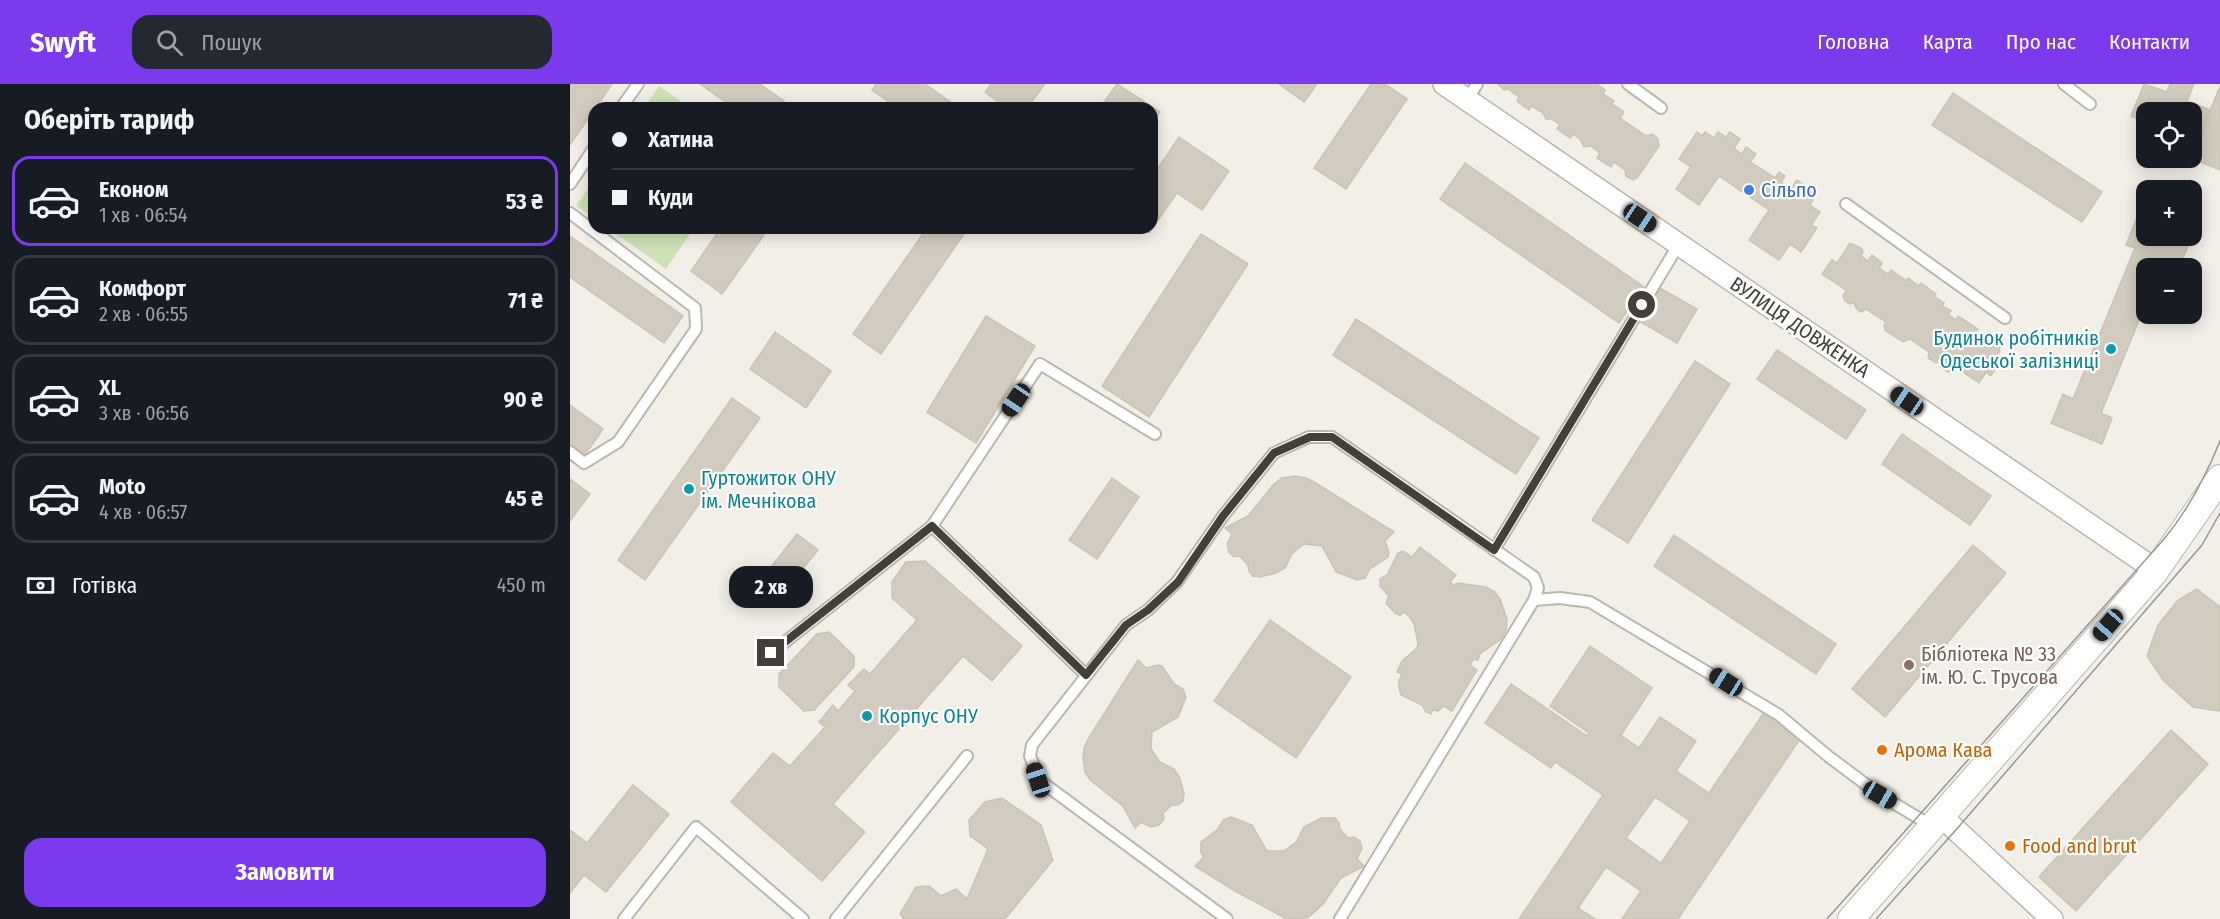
<!DOCTYPE html>
<html lang="uk">
<head>
<meta charset="utf-8">
<style>
  body { margin:0; font-family:"Fira Sans Condensed",sans-serif; background:#242831; color:#f1f3f6; height:100vh; display:flex; flex-direction:column; font-size:22px; white-space:nowrap }
  * { box-sizing:border-box; margin:0 }
  p { font-size:20px; color:#9ea1a6 }
  .icon { flex:none; width:33px; height:33px; fill:none; stroke:currentColor; stroke-width:2; stroke-linecap:round; stroke-linejoin:round }
  .map { position:relative; flex:1; overflow:hidden }
  .details { display:flex; flex-direction:column; background:#171b24; width:570px }
  .details>* { flex:none }
  .top-card { position:absolute; left:18px; top:18px; width:570px; height:132px; border-radius:18px; box-shadow:0 3px 15px #0003; display:grid; align-content:center; height:132px; padding:0 24px; background:#171b24 }
  .controls { position:absolute; left:1566px; top:18px; display:grid; gap:12px }
  .controls a { display:grid; place-items:center; width:66px; height:66px; border-radius:12px; background:#171b24; box-shadow:0 3px 15px #0003; font-size:30px }
  .end { position:absolute; width:27px; height:27px; margin:-14px; border:8px solid #444037; background:#fff; box-shadow:0 0 0 3px #fff }
  .from { border-radius:50% }
  .bubble { position:absolute; height:42px; border-radius:18px; background:#171b24; box-shadow:0 3px 15px #0003; font-size:20px; font-weight:700; line-height:42px; text-align:center }
  .car { position:absolute; width:18px; height:36px; margin:-18px -9px; border-radius:8px; box-shadow:0 0 4px 2px #0007; background:linear-gradient(#222 24%,#8ab4d8 0 40%,#222 0 76%,#8ab4d8 0 86%,#222 0) }
  .top-card b { display:flex; align-items:center; gap:21px; height:57px; font-size:22px }
  .top-card b+b { border-top:2px solid #363941 }
  .top-card i { width:15px; height:15px; background:#f1f3f6 }
  ul { padding:0; list-style:none }
  li { display:flex; align-items:center; gap:18px; height:90px; margin:0 12px 9px; padding:0 12px; border:3px solid #363941; border-radius:18px }
  li div { flex:1 }
  li b { display:block; font-size:22px }
  li em { font-style:normal; font-weight:700 }
  li.current { border-color:#7c3aed }
  li>.icon { width:54px; height:54px; stroke-width:1.5 }
  h2 { padding:0 24px; font-size:27px; line-height:72px }
  .pay { display:flex; align-items:center; gap:15px; height:66px; padding:0 24px; font-size:22px }
  .pay p { margin-inline-start:auto }
  .cta { display:flex; gap:12px; margin-top:auto; padding:12px 24px }
  .cta a { flex:1; height:69px; border-radius:18px; background:#7c3aed; color:#fff; font-size:24px; font-weight:700; line-height:69px; text-align:center }
  header { display:flex; align-items:center; gap:36px; box-sizing:border-box; height:84px; padding:0 30px; background:#7c3aed; color:#fff }
  header strong { font-size:28px }
  nav { display:flex; gap:33px; margin-inline-start:auto; font-size:21px }
  .search { width:420px; height:54px; background:#242831; display:flex; align-items:center; gap:15px; box-sizing:border-box; padding:0 21px; border-radius:18px; color:#9ea1a6; font-size:22px }
  main { display:flex; flex:1; min-height:0 }
  .map>svg:first-child { display:block }
  .green { fill:#cce2b5 }
  .building { fill:#d2cbbf; stroke:#ccc3b3; stroke-width:1.5; fill-rule:evenodd }
  .lines { fill:none; stroke-linecap:round; stroke-linejoin:round }
  .service-casing { stroke:#bcb7ab; stroke-width:14 }
  .minor-casing { stroke:#bcb7ab; stroke-width:24 }
  .tertiary-casing { stroke:#bcb7ab; stroke-width:28 }
  .service { stroke:#fff; stroke-width:10 }
  .minor { stroke:#fff; stroke-width:21 }
  .tertiary { stroke:#fff; stroke-width:26 }
  .tram { stroke:#969696; stroke-width:1.5 }
  .route { stroke:#444037; stroke-width:8 }
  .shop-dot { fill:#3f7fe0; stroke:#fff; stroke-width:2 }
  .culture-dot { fill:#0f9aa8; stroke:#fff; stroke-width:2 }
  .education-dot { fill:#8d6e63; stroke:#fff; stroke-width:2 }
  .food-dot { fill:#e8710a; stroke:#fff; stroke-width:2 }
  .labels { text-anchor:middle; stroke-width:4.5; stroke-linejoin:round; paint-order:stroke }
  .shop-label { font-size:20px; fill:#366cbe; stroke:#fff; text-anchor:start }
  .street-label { font-size:20px; fill:#444037; stroke:#fff }
  .culture-label { font-size:20px; fill:#0d838f; stroke:#fff; text-anchor:start }
  .education-label { font-size:20px; fill:#785e54; stroke:#fff; text-anchor:start }
  .food-label { font-size:20px; fill:#c56008; stroke:#fff; text-anchor:start }
</style>
</head>
<body>
<header>
<strong>Swyft</strong>
<div class="search"><svg class="icon" aria-label="search" viewBox="0 0 24 24"><circle cx="10" cy="10" r="6"/><path d="M15 15l6 6"/></svg>Пошук</div>
<nav><a>Головна</a><a>Карта</a><a>Про нас</a><a>Контакти</a></nav>
</header>
<main>
<section class="details">
<h2>Оберіть тариф</h2>
<ul>
<li class="current"><svg class="icon" aria-label="car" viewBox="0 0 24 24"><path d="M5 17H2v-5l4-1 3-4h7l3 4 3 1v5h-3M9 17h6M6 11h13"/><circle cx="7" cy="17" r="2"/><circle cx="17" cy="17" r="2"/></svg><div><b>Економ</b><p>1 хв · 06:54</p></div><em>53 ₴</em></li>
<li><svg class="icon" aria-label="car" viewBox="0 0 24 24"><path d="M5 17H2v-5l4-1 3-4h7l3 4 3 1v5h-3M9 17h6M6 11h13"/><circle cx="7" cy="17" r="2"/><circle cx="17" cy="17" r="2"/></svg><div><b>Комфорт</b><p>2 хв · 06:55</p></div><em>71 ₴</em></li>
<li><svg class="icon" aria-label="car" viewBox="0 0 24 24"><path d="M5 17H2v-5l4-1 3-4h7l3 4 3 1v5h-3M9 17h6M6 11h13"/><circle cx="7" cy="17" r="2"/><circle cx="17" cy="17" r="2"/></svg><div><b>XL</b><p>3 хв · 06:56</p></div><em>90 ₴</em></li>
<li><svg class="icon" aria-label="car" viewBox="0 0 24 24"><path d="M5 17H2v-5l4-1 3-4h7l3 4 3 1v5h-3M9 17h6M6 11h13"/><circle cx="7" cy="17" r="2"/><circle cx="17" cy="17" r="2"/></svg><div><b>Moto</b><p>4 хв · 06:57</p></div><em>45 ₴</em></li>
</ul>
<div class="pay"><svg class="icon" aria-label="cash" viewBox="0 0 24 24"><path d="M3 7h18v10H3z"/><circle cx="12" cy="12" r="2"/></svg>Готівка<p>450 m</p></div>
<div class="cta"><a>Замовити</a></div>
</section>
<div class="map">
<svg width="1650" height="835" viewBox="0 0 1650 835">
  <rect width="100%" height="100%" fill="#f2efe8"/>
  <g class="green">
    <path d="M89 2 120 24H74Z"/>
    <path d="M24 96V134L6 122Z"/>
    <path d="M38 144H124L96 185Z"/>
  </g>
  <g class="building">
    <path d="M0 0H42L0 61Z"/>
    <path d="M130 0H190L214 17 210 24H164Z"/>
    <path d="M306 0H355L389 24H328L302 6Z"/>
    <path d="M421 0H475L457 24H437L415 8Z"/>
    <path d="M547 0 590 28 582 39V24H530Z"/>
    <path d="M709 0H747L734 18Z"/>
    <path d="M801 0H815L837 15 776 105 744 84Z"/>
    <path d="M1027 0 1035 6 1033 10 1044 17 1042 20 1054 28 1050 34 1076 52 1083 50 1088 55 1089 62 1067 94 1063 96 1056 92 1055 86 1044 78 1041 83 1027 74 1030 69 1021 62 1014 63 1010 55 1003 50 1000 54 987 45 990 40 981 35H976L973 29 962 22 959 26 947 17 949 13 938 5 934 6 928 0Z"/>
    <path d="M1574 0 1597 8 1600 0H1624L1617 17 1640 26 1627 59 1622 57V28H1576V38L1561 32Z"/>
    <path d="M1650 2V86L1621 74Z"/>
    <path d="M1383 9 1532 108 1512 138 1362 41Z"/>
    <path d="M1127 48 1132 52 1135 48 1144 54 1148 48 1156 53 1160 48 1170 55 1164 64 1172 70 1176 63 1186 70 1180 78 1205 94 1209 88 1215 92 1211 98 1221 105 1227 96 1237 103 1233 109 1243 116 1240 121 1250 128 1241 141 1247 144 1231 168 1220 160 1209 176 1179 156 1199 126 1149 92 1129 121 1106 105 1121 83 1109 75Z"/>
    <path d="M609 53 659 87 632 126 607 109 579 149 572 144H582V88L584 90Z"/>
    <path d="M895 79 1074 203 1049 239 870 115Z"/>
    <path d="M1568 131 1576 134V152L1622 153 1610 180 1595 174 1591 184H1576V219L1531 329 1542 334 1532 360 1481 339 1493 310 1503 315 1565 164 1556 161Z"/>
    <path d="M151 144H199L152 210 121 187Z"/>
    <path d="M357 144H398L311 270 283 250Z"/>
    <path d="M631 150 678 180 579 333 532 302Z"/>
    <path d="M0 152 113 232 94 259 0 193Z"/>
    <path d="M1280 159 1291 164 1293 167 1291 172 1298 177 1302 171 1312 179 1309 184 1318 190 1321 186 1337 197 1338 194 1349 202 1351 199 1366 210 1364 212 1374 219 1372 222 1381 227 1378 230 1386 236 1388 232 1408 245 1404 249 1416 258 1420 254 1428 257 1431 259 1429 266 1430 267 1424 276 1429 279 1421 292 1416 288 1409 299 1386 283 1383 287 1378 288 1370 283V277L1366 279 1358 274 1359 268 1340 255 1333 258 1315 246 1314 242 1316 238 1296 225 1291 228 1286 224 1284 219 1280 220 1275 217 1273 212 1276 206 1252 190 1262 176 1267 179Z"/>
    <path d="M1088 203 1127 225 1107 259 1069 237Z"/>
    <path d="M416 232 465 262 406 359 357 328Z"/>
    <path d="M786 235 969 354 946 390 763 271Z"/>
    <path d="M205 248 261 287 236 324 180 285Z"/>
    <path d="M1207 266 1296 326 1276 355 1187 295Z"/>
    <path d="M1125 277 1160 300 1058 459 1022 436Z"/>
    <path d="M162 314 190 334 75 496 48 476Z"/>
    <path d="M0 321 33 345 15 371 0 360Z"/>
    <path d="M1332 350 1421 412 1400 441 1312 380Z"/>
    <path d="M725 392 736 394 744 398 824 448 815 457 819 468 818 473 800 485 795 494 787 496 766 488 752 462 734 460 722 470 715 484 706 489 690 493 683 492 679 487 678 481 670 472 664 473 659 468 657 460 662 450 655 444 678 432 704 400 712 394Z"/>
    <path d="M542 394 569 413 527 475 499 456Z"/>
    <path d="M0 395 20 410 0 437Z"/>
    <path d="M227 450 248 466 214 508 194 492Z"/>
    <path d="M1104 451 1266 560 1246 590 1084 482Z"/>
    <path d="M1403 461 1436 489 1315 633 1282 605Z"/>
    <path d="M850 463 886 491 880 498 884 501 888 499 916 503 925 508 930 515 937 535 936 546 931 555 910 570 908 576H903L900 581 907 586 882 627 874 622 868 627 863 626 861 630 856 628 852 621 831 611 829 604V597L832 590 827 588 832 577 847 564 848 559 844 540 839 532 833 528 830 531 825 529 816 519 819 512 810 502V495L817 491 828 469 833 467 842 473Z"/>
    <path d="M355 477 452 562 422 597 393 572 263 720 295 748 252 797 161 718 203 669 220 682 255 643 249 638 263 621 268 627 285 607 278 601 294 585 300 590 347 536 322 514V498L336 478Z"/>
    <path d="M1627 505 1650 523V627L1623 623 1593 596 1577 572 1588 541 1608 516Z"/>
    <path d="M700 536 781 593 726 674 644 617Z"/>
    <path d="M259 548 284 572V583L244 626 234 627 209 603V590L247 550Z"/>
    <path d="M1020 562 1082 604 1051 651 1069 664 1090 633 1126 657 1106 687 1139 709 1195 627 1232 652 1108 835H1052L1071 807 1036 783 1008 824 1025 835H949L1033 711 985 678 981 684 915 639 941 600 1017 652 1019 649 980 622ZM1085 713 1120 737 1091 779 1056 754Z"/>
    <path d="M568 576 576 584 588 581 592 582 604 600 613 605 616 613 608 633 582 648 581 665 590 678 604 685 610 694 614 710 613 717 608 721H602L593 729 594 735 589 741 581 743 571 738 565 744 553 722 520 696 515 688 513 675 514 664 518 655Z"/>
    <path d="M1601 646 1638 680 1506 827 1469 793Z"/>
    <path d="M63 701 99 730 36 808 14 791 0 809V746L17 759Z"/>
    <path d="M432 714 471 741 483 776 435 835H334L330 830 346 803 359 802 371 812 386 805 397 815 418 765 400 752 399 736 415 718Z"/>
    <path d="M661 733 682 741 697 767H714L726 758 734 743 751 734H765L769 739 770 745 778 754 784 753 790 757 792 765 787 775 794 782 771 794 753 820 739 833 729 835 715 834 665 807 625 782 634 773 631 769V758L648 745 653 736Z"/>
  </g>
  <g class="lines">
    <defs>
      <g id="service">
        <path d="M1058 0 1091 24"/>
        <path d="M1494 0 1520 20"/>
        <path d="M897 16 907 0"/>
        <path d="M51 24 68 0"/>
        <path d="M0 100 24 64"/>
        <path d="M1276 120 1435 234"/>
        <path d="M0 129 125 224 126 245 48 358 14 379 0 368"/>
        <path d="M362 442 516 591"/>
        <path d="M924 466 1109 160"/>
        <path d="M964 516 990 514 1020 518 1209 631 1258 672 1310 711 1362 742"/>
        <path d="M201 569 362 442 470 280 585 350"/>
        <path d="M54 835 126 743 233 835"/>
        <path d="M266 835 397 672"/>
        <path d="M657 835 469 696 460 672 462 661 556 541 578 526 607 498 653 432 704 369 739 353H762L964 493 968 504 964 516 770 835"/>
      </g>
      <g id="minor">
        <path d="M874 0 1574 478 1584 489"/>
        <path d="M1371 732 1482 835"/>
      </g>
      <path id="tertiary" d="M1281 835 1584 489 1650 394"/>
    </defs>
    <use href="#service" class="service-casing"/>
    <use href="#minor" class="minor-casing"/>
    <use href="#tertiary" class="tertiary-casing"/>
    <use href="#service" class="service"/>
    <use href="#minor" class="minor"/>
    <use href="#tertiary" class="tertiary"/>
    <g class="tram">
      <path d="M1257 835 1594 455C1618 426 1636 392 1650 357"/>
      <path d="M1306 835 1385 747 1632 461 1650 429"/>
    </g>
  </g>
  <g class="lines">
    <path class="route" d="M201 569 362 442 516 591 556 541 578 526 608 498 653 432 704 369 740 353H762L924 466 1072 221"/>
  </g>
  <circle class="shop-dot" cx="1179" cy="106" r="6"/>
  <g class="culture-dot">
    <circle cx="1541" cy="265" r="6"/>
    <circle cx="119" cy="405" r="6"/>
    <circle cx="297" cy="632" r="6"/>
  </g>
  <circle class="education-dot" cx="1339" cy="581" r="6"/>
  <g class="food-dot">
    <circle cx="1312" cy="666" r="6"/>
    <circle cx="1440" cy="762" r="6"/>
  </g>
  <g class="labels">
    <g class="shop-label">
      <text x="1191" y="113">Сільпо</text>
    </g>
    <g class="street-label">
      <text transform="translate(1230 243) rotate(34)" y="7">ВУЛИЦЯ ДОВЖЕНКА</text>
    </g>
    <g class="culture-label">
      <text x="1529" y="261" text-anchor="end">Будинок робітників<tspan x="1529" dy="23">Одеської залізниці</tspan></text>
      <text x="131" y="401">Гуртожиток ОНУ<tspan x="131" dy="23">ім. Мечнікова</tspan></text>
      <text x="309" y="639">Корпус ОНУ</text>
    </g>
    <g class="education-label">
      <text x="1351" y="577">Бібліотека № 33<tspan x="1351" dy="23">ім. Ю. С. Трусова</tspan></text>
    </g>
    <g class="food-label">
      <text x="1324" y="673">Арома Кава</text>
      <text x="1452" y="769">Food and brut</text>
    </g>
  </g>
</svg>
<div class="controls">
<a><svg class="icon" aria-label="locate" viewBox="0 0 24 24"><circle cx="12" cy="12" r="6"/><path d="M12 2v4M12 18v4M2 12h4M18 12h4"/></svg></a>
<a>+</a>
<a>−</a>
</div>
<i class="end from" style="left:1072px;top:221px"></i>
<i class="end" style="left:201px;top:569px"></i>
<div class="bubble" style="left:159px;top:482px;width:84px">2 хв</div>
<i class="car" style="left:1070px;top:134px;rotate:124deg"></i>
<i class="car" style="left:446px;top:316px;rotate:214deg"></i>
<i class="car" style="left:1337px;top:317px;rotate:304deg"></i>
<i class="car" style="left:1538px;top:541px;rotate:221deg"></i>
<i class="car" style="left:1156px;top:598px;rotate:302deg"></i>
<i class="car" style="left:468px;top:696px;rotate:342deg"></i>
<i class="car" style="left:1310px;top:711px;rotate:120deg"></i>
<div class="top-card">
<b><i class="from"></i>Хатина</b>
<b><i></i>Куди</b>
</div>
</div>
</main>
</body>
</html>
